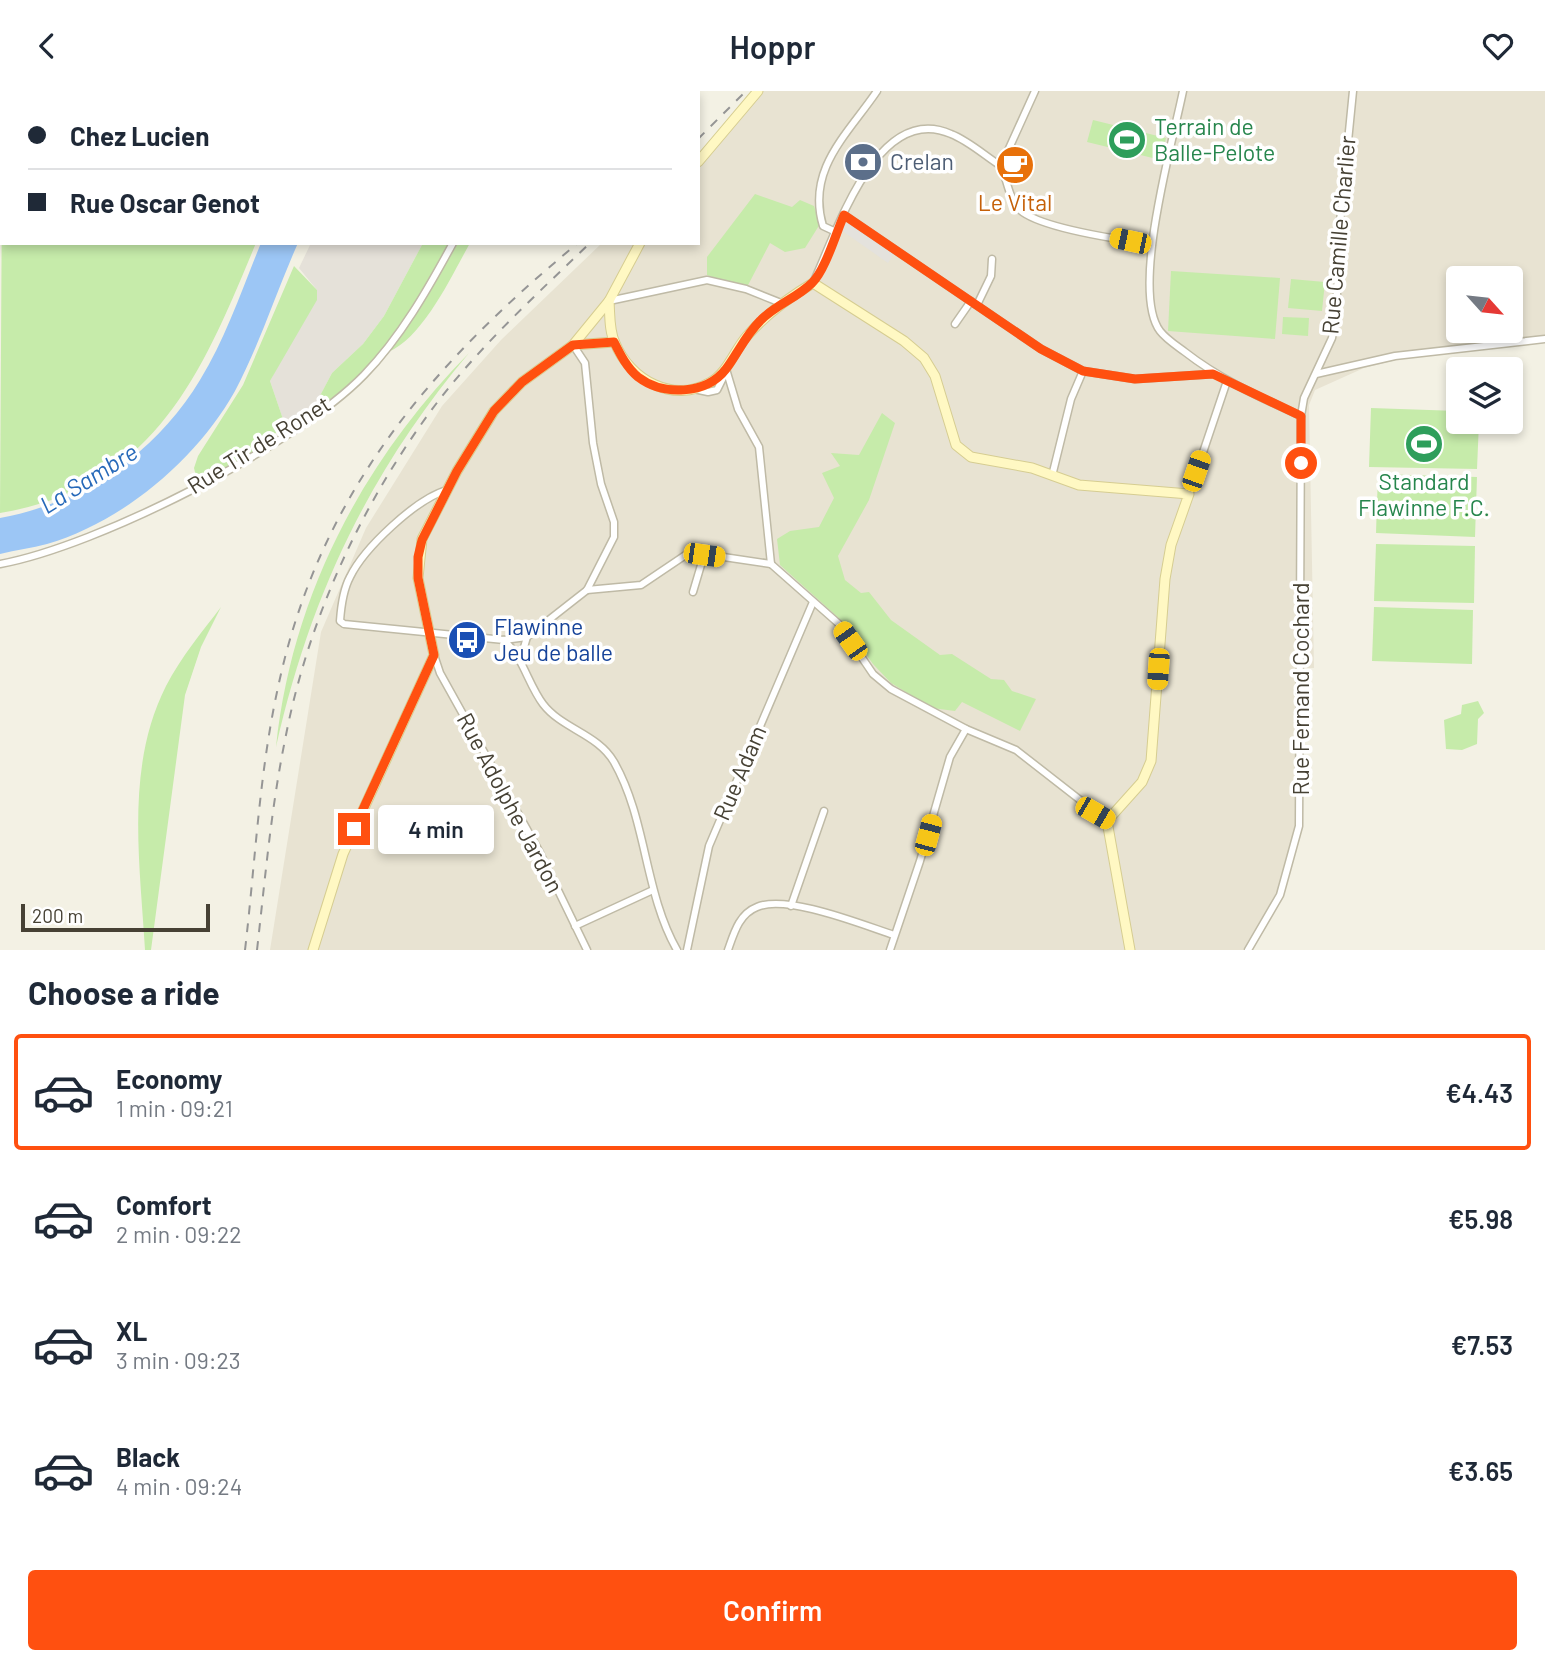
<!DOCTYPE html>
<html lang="en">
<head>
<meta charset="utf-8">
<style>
  body { margin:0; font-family:Barlow,sans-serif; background:#f6f6f7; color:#1f2937; height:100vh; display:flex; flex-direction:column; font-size:26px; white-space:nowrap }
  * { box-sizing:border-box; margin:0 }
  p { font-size:23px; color:#747a83 }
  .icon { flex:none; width:38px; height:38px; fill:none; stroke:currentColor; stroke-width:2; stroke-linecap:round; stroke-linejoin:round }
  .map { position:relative; height:859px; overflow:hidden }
  .panel { display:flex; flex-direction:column; background:#fff; flex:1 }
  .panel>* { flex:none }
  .hud { position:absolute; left:0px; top:0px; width:700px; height:154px; box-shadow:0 4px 10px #0003; display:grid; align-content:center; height:154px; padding:0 28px; background:#fff }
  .needle { width:46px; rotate:117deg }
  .fabs { position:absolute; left:1446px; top:175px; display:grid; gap:14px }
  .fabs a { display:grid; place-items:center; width:77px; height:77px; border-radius:7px; background:#fff; box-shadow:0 4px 10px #0003; font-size:35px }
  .scale { position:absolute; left:21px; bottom:18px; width:189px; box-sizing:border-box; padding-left:7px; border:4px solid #464134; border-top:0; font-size:19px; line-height:24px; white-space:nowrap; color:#464134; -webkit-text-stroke:5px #fff; paint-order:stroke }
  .end { position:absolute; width:32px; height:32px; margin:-16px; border:9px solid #ff5010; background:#fff; box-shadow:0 0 0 4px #fff }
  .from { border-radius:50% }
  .bubble { position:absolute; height:49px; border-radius:7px; background:#fff; box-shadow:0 4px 10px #0003; font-size:23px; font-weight:600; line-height:49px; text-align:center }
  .car { position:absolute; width:21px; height:42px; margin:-21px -10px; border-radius:9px; box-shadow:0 0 5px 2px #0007; background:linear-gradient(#f5c518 24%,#345 0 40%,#f5c518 0 76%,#345 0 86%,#f5c518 0) }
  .hud b { display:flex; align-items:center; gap:24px; height:66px; font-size:26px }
  .hud b+b { border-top:2px solid #e0e1e3 }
  .hud i { width:18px; height:18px; background:#1f2937 }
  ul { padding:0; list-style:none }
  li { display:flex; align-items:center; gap:21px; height:116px; margin:0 14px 10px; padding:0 14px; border:4px solid transparent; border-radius:7px }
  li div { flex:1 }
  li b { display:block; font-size:26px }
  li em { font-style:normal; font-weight:600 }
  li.on { border-color:#ff5010 }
  li>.icon { width:63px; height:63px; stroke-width:1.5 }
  h2 { padding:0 28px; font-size:32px; line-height:84px }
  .button { display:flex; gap:14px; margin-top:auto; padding:14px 28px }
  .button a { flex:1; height:80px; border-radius:7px; background:#ff5010; color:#fff; font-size:28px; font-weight:600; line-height:80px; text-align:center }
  header { display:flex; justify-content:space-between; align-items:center; height:91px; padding:0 28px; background:#fff; font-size:32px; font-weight:600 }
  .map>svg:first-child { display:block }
  .residential { fill:#e8e3d2; fill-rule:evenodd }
  .industrial { fill:#e5e1d9 }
  .green { fill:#c6ebaa }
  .parking { fill:#e4e2dd }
  .water { fill:#9cc6f5 }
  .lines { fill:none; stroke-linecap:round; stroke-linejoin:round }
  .street-casing { stroke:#bfbaa6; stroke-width:9 }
  .secondary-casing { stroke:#d6cd91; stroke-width:11 }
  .primary-casing { stroke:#ebd15a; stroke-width:13 }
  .street { stroke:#fff; stroke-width:6 }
  .secondary { stroke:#fff8c3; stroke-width:9 }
  .primary { stroke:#ffed92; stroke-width:10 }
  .rail { stroke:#959595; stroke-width:2; stroke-dasharray:9 9; stroke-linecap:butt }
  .route { stroke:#ff5010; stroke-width:9 }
  .labels { text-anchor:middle; stroke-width:7; stroke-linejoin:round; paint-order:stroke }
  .leisure-label { font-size:23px; fill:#27864d; stroke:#fff; text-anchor:start }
  .service-label { font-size:23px; fill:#4e5e75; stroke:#fff; text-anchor:start }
  .food-label { font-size:23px; fill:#c56008; stroke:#fff }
  .street-label { font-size:23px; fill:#464134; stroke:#fff }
  .transit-label { font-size:23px; fill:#164399; stroke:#fff; text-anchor:start }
  .water-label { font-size:24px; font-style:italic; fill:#2669b9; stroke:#fff }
</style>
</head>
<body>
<header><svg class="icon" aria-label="back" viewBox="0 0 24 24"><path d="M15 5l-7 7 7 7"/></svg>Hoppr<svg class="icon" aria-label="heart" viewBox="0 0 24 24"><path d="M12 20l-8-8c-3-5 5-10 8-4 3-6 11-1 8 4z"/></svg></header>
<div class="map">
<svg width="1545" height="859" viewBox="0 0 1545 859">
  <rect width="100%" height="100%" fill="#f3f1e4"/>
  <path class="residential" d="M760 0H1545V251L1420 263 1364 277 1315 299 1309 314 1314 577H1298L1295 736 1285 784 1262 830 1243 859H270L321 541 366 437 442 315 501 249 602 152H698V75ZM1458 187H1510V240H1458Z"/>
  <path class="industrial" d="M311 152H423L384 225 363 253 332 282 314 316 285 334 270 290 317 199 299 177Z"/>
  <g class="green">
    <path d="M84 0H346L83 2Z"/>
    <path d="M1093 29 1166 47 1161 69 1087 51Z"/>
    <path d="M2 90V152H256C202 282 156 396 0 422Z"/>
    <path d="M755 103 792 116 800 109 814 115 820 133 805 157 785 161 770 152 746 198 707 184V166Z"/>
    <path d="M423 152H453L430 195 364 284 323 317 314 316 332 282 363 253 384 225Z"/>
    <path d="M458 152H470C452 184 423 247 388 261L413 228Z"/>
    <path d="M294 175 317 199V209L270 290 285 334 245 368 198 394 194 377 198 365 243 294Z"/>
    <path d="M1171 180 1280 187 1275 248 1168 240Z"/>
    <path d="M1291 188 1325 191 1322 220 1288 217Z"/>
    <path d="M1283 226 1309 227 1308 245 1282 243Z"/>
    <path d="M469 262C369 381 310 505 276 656 292 504 363 370 469 262Z"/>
    <path d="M1371 317 1458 320V331H1479L1477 378 1369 376Z"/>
    <path d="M882 322 895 332 869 409 838 465 845 489 861 502 869 501 891 529 940 564 952 563 991 588 1004 589 1012 600 1036 608 1020 640 962 611 955 620 932 617 891 592 873 573 842 530 780 474 777 448 790 440 819 436 834 407 822 382 840 375 831 362 859 364Z"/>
    <path d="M1378 383 1477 386 1475 446 1376 442Z"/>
    <path d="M1376 453 1475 455 1474 512 1374 510Z"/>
    <path d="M221 516 201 556 185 604 151 859H145C140 771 125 676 166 595 181 566 202 541 221 516Z"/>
    <path d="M1374 516 1473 519 1472 573 1372 570Z"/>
    <path d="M1478 610 1484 622 1478 628 1477 653 1462 659 1446 658 1444 629 1461 623 1462 614Z"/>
  </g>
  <path class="parking" d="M851 132 895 161 888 172 841 139 845 133Z"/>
  <path class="water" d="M261 152H298C276 201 260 253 235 300 197 368 123 431 47 453 32 457 16 459 0 463V427C83 412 157 361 200 289 226 247 242 198 261 152Z"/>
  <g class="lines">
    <defs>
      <g id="street">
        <path d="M1183 0C1173 50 1130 200 1160 240 1166 248 1177 255 1185 261 1221 289 1260 306 1301 325"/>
        <path d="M1001 75C1007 88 1009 109 1020 119 1040 137 1122 149 1151 153"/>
        <path d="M1001 75 1035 0"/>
        <path d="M844 124 1041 258 1083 280 1135 288 1213 283"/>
        <path d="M836 141 823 135C806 78 848 43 877 0"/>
        <path d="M813 192C836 144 876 10 951 43 969 50 985 65 1001 75"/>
        <path d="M609 210 707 189 746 198 781 212"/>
        <path d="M977 214 991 185 992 168"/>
        <path d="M955 233 971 210"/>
        <path d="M726 278 738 318 759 356 771 473"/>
        <path d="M1316 283 1395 265 1545 248"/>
        <path d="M694 298 708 301 717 299 725 283"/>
        <path d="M1052 385 1071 308 1083 280"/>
        <path d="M447 399C416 408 364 457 350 486 343 499 341 516 340 530L344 533 504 549 527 546"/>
        <path d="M1189 403 1227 290"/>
        <path d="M0 473C98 455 295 355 364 284 401 246 428 198 453 152"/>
        <path d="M771 473 839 533 873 583 891 598 966 638 1016 659 1107 730"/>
        <path d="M587 499 641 494 690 461 771 473"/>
        <path d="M693 501 704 464"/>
        <path d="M504 549C523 566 528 593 543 613 562 638 598 643 614 671 647 729 644 801 677 859"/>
        <path d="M434 564 440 582 539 760 587 859"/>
        <path d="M520 570 527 546 587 499 614 446V431L601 393 593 352 585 272 573 254"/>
        <path d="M791 815 824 720"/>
        <path d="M575 835 653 799"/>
        <path d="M687 859 709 755 813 511"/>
        <path d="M728 859C734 842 739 823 757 816 787 803 863 834 894 844"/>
        <path d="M890 859 920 770 950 666 966 638"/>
        <path d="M1248 859 1280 804 1299 735 1301 325 1304 307 1332 247 1336 226 1340 131 1353 0"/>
      </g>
      <g id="secondary">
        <path d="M516 0 517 2"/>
        <path d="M563 2 567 0"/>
        <path d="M698 71 758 0"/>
        <path d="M609 210C610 224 609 240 615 252 630 289 673 313 711 291 728 281 734 260 747 245 766 223 788 207 813 192L904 250 924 267 935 285 956 354 971 366 1032 377 1079 394 1189 403 1171 454 1165 488 1151 670 1142 691 1107 730 1130 859"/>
        <path d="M573 254 614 251"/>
        <path d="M313 859 343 763 434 564 418 487 422 448 457 380 494 320 522 291 573 254 609 210 640 152"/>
      </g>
      <g id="primary">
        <path d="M76 2 78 0"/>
        <path d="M0 90 2 88"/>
      </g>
    </defs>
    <use href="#street" class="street-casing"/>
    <use href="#secondary" class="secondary-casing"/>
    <use href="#primary" class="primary-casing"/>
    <use href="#street" class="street"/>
    <use href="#secondary" class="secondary"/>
    <use href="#primary" class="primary"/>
    <g class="rail">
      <path d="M698 48 746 0"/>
      <path d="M245 859C255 774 259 685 277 601 317 406 428 276 578 152"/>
      <path d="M257 859C265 789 271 718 285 649 308 528 362 411 436 313 481 254 536 204 590 152"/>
    </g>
  </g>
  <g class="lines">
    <path class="route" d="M354 738 434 564 418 487V466L422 449 457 380 494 320 522 291 573 254 614 251C620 263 627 277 638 286 663 305 706 304 726 278 738 262 745 245 760 230 775 214 797 207 812 192 825 180 836 142 844 124L1041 258 1083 280 1135 288 1213 283 1301 325V372"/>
  </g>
  <defs>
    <symbol id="stadium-disc" viewBox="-11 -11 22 22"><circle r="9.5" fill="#2e9e5b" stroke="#fff"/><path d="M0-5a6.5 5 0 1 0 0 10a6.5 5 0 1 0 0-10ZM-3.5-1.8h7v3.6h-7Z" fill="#fff"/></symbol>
    <symbol id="bank-disc" viewBox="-11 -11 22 22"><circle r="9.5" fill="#5c6f8a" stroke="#fff"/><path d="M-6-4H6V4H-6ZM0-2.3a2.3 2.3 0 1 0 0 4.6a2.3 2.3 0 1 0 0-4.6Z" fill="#fff"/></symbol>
    <symbol id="cafe-disc" viewBox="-11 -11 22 22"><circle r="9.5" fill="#e8710a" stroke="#fff"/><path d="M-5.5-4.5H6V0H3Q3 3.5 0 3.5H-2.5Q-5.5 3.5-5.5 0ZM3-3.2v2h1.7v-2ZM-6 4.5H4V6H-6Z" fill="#fff"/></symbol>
    <symbol id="bus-disc" viewBox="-11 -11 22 22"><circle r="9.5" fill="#1a4fb4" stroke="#fff"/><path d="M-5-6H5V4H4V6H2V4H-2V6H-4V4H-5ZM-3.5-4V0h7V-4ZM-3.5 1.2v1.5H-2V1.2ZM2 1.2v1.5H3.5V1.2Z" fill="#fff"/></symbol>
  </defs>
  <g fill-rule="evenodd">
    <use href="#stadium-disc" x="1105" y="27" width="44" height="44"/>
    <use href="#bank-disc" x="841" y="49" width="44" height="44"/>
    <use href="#cafe-disc" x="993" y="52" width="44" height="44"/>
    <use href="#stadium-disc" x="1402" y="331" width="44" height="44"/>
    <use href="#bus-disc" x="445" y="527" width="44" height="44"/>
  </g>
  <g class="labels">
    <g class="leisure-label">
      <text x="1154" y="44">Terrain de<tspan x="1154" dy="26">Balle-Pelote</tspan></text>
      <text x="1424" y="399" text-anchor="middle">Standard<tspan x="1424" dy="26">Flawinne F.C.</tspan></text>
    </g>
    <g class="service-label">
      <text x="890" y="79">Crelan</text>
    </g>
    <g class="food-label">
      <text x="1015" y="120">Le Vital</text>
    </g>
    <g class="street-label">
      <text transform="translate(1339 144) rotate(-85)" y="8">Rue Camille Charlier</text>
      <text transform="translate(259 354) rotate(-32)" y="8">Rue Tir de Ronet</text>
      <text transform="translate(1301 598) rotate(-90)" y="8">Rue Fernand Cochard</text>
      <text transform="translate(740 682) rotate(-67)" y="8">Rue Adam</text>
      <text transform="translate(510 712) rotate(62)" y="8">Rue Adolphe Jardon</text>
    </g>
    <g class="transit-label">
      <text x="494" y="544">Flawinne<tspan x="494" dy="26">Jeu de balle</tspan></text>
    </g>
    <g class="water-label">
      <text transform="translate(89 388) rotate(-32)" y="8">La Sambre</text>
    </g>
  </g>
</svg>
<div class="fabs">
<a><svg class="needle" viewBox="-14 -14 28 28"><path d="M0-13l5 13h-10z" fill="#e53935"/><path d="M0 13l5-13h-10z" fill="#747a83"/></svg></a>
<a><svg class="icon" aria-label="layers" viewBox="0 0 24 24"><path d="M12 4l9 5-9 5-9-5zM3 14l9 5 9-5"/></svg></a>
</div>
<div class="scale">200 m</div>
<i class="end from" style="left:1301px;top:372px"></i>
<i class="end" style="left:354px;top:738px"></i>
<div class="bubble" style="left:378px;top:714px;width:116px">4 min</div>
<i class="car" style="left:1130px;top:150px;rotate:282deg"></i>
<i class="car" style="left:1196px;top:380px;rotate:19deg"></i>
<i class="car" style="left:704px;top:464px;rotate:98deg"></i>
<i class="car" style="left:850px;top:550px;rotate:325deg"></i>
<i class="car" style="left:1158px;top:578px;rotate:184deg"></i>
<i class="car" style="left:1095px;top:722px;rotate:120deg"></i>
<i class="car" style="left:928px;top:744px;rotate:15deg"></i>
<div class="hud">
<b><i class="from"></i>Chez Lucien</b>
<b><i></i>Rue Oscar Genot</b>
</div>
</div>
<section class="panel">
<h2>Choose a ride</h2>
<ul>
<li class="on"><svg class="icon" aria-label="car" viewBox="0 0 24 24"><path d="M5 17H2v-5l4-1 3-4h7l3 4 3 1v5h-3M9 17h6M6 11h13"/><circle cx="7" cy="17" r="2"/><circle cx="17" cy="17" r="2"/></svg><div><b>Economy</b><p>1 min · 09:21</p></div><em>€4.43</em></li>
<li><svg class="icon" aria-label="car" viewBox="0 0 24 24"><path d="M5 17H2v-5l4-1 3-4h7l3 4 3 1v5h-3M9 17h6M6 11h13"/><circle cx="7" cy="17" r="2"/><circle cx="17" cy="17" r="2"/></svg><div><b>Comfort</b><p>2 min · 09:22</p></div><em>€5.98</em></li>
<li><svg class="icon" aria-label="car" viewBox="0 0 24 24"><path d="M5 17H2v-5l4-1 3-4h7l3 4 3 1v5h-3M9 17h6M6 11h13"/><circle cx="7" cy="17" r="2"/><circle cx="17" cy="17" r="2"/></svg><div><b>XL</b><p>3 min · 09:23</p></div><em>€7.53</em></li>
<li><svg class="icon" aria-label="car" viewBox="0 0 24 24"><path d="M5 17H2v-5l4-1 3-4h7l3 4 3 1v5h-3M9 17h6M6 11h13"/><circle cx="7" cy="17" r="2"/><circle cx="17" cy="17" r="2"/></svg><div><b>Black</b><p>4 min · 09:24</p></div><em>€3.65</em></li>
</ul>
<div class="button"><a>Confirm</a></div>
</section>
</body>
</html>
